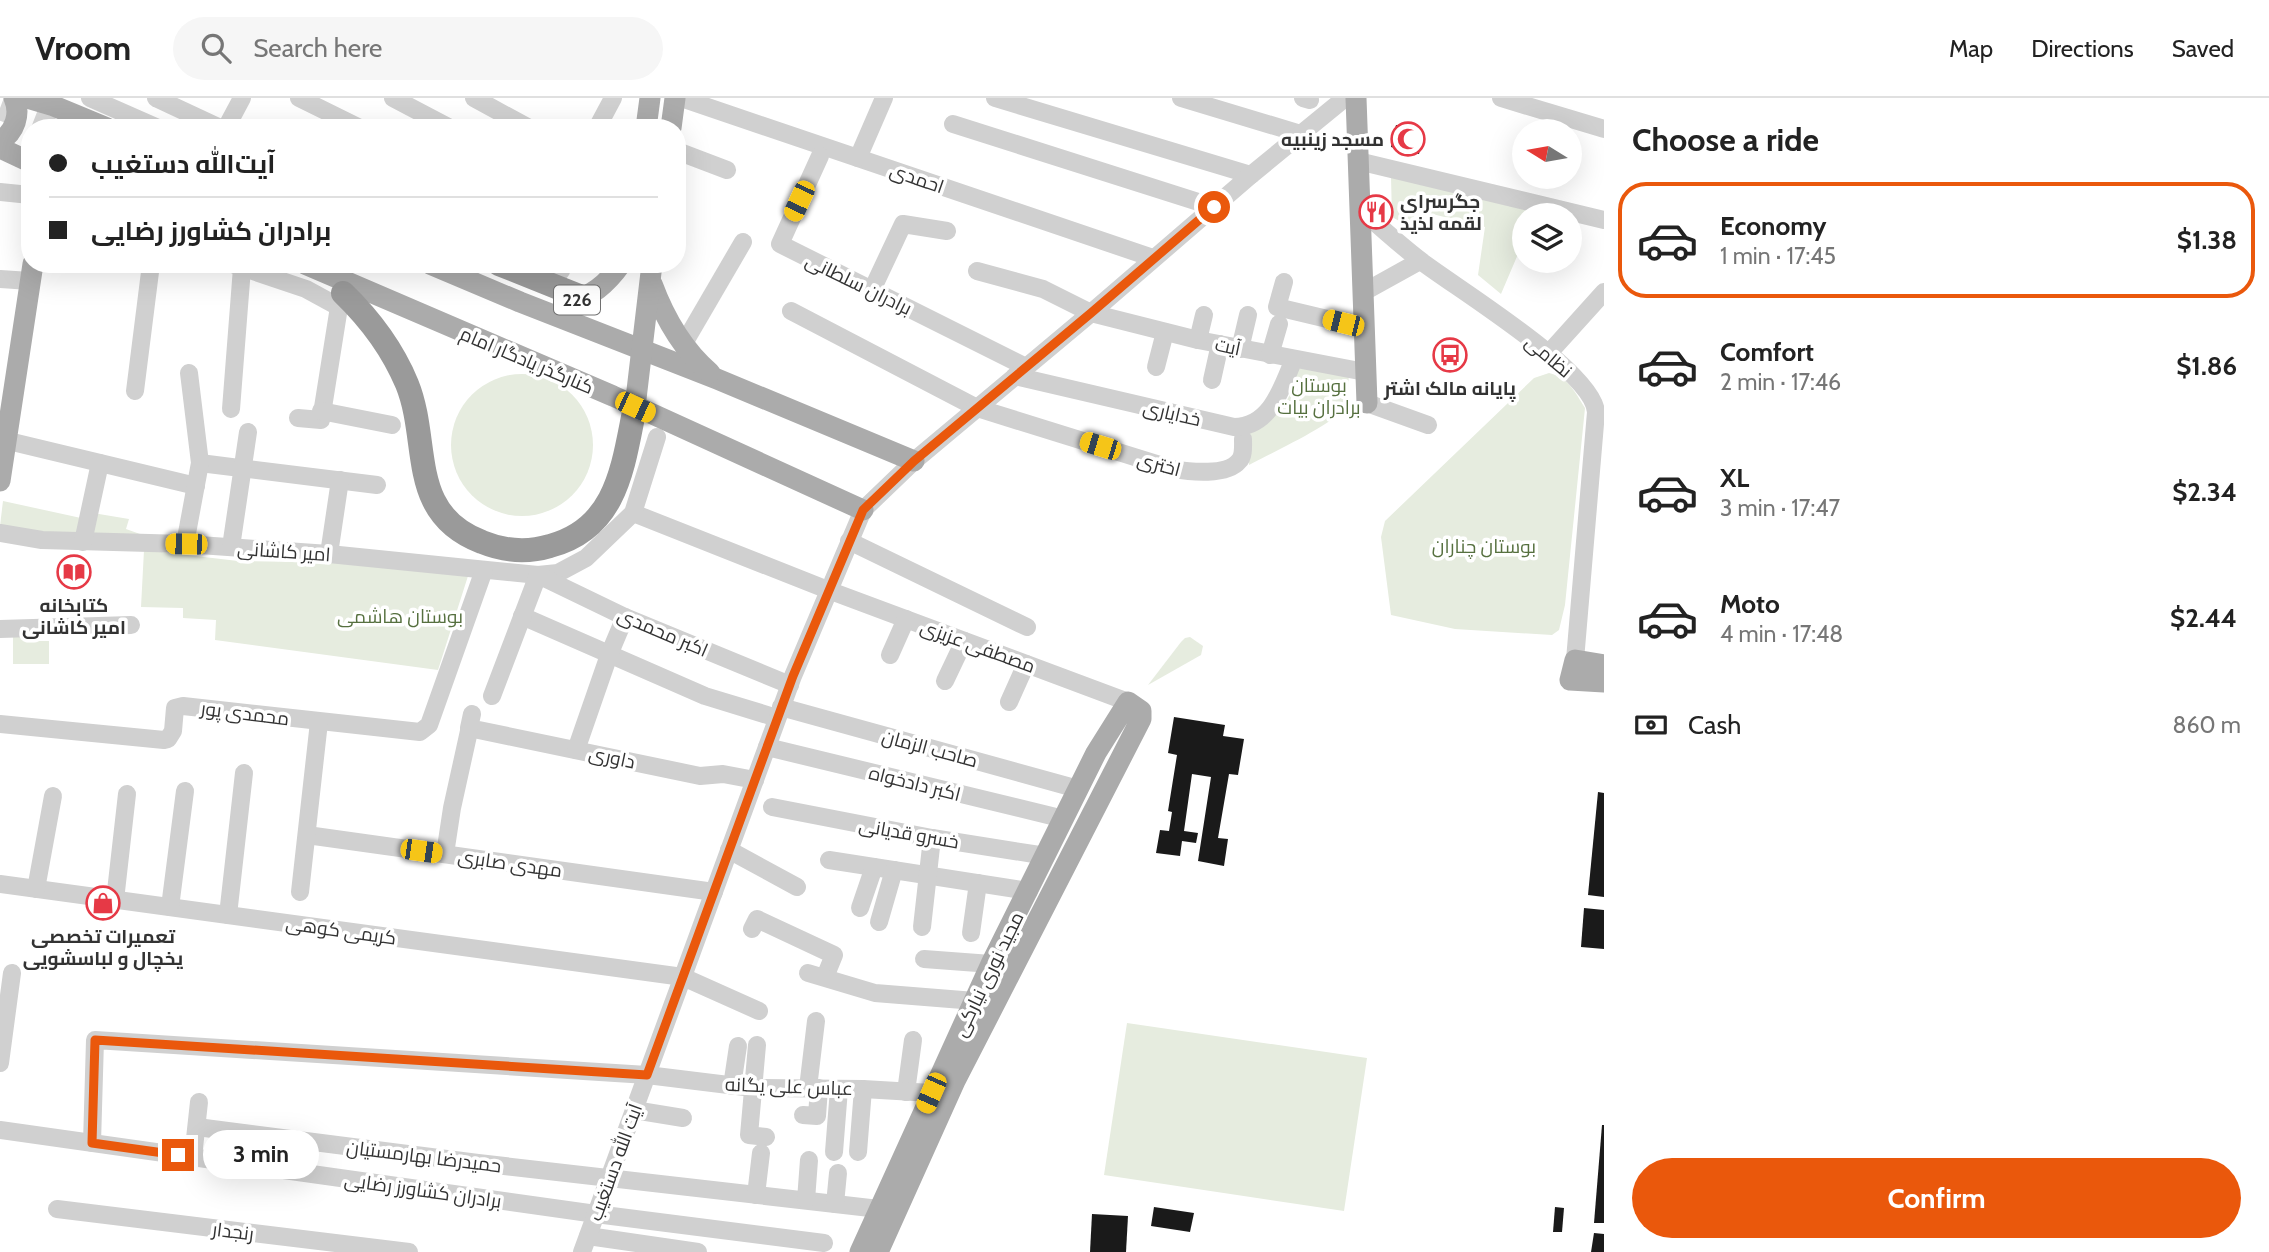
<!DOCTYPE html>
<html lang="en">
<head>
<meta charset="utf-8">
<style>
  body { margin:0; font-family:Cabin,Cairo,sans-serif; background:#f6f6f6; color:#222; height:100vh; display:flex; flex-direction:column; font-size:26px; white-space:nowrap }
  * { box-sizing:border-box; margin:0 }
  p { font-size:23px; color:#767676 }
  .icon { flex:none; width:38px; height:38px; fill:none; stroke:currentColor; stroke-width:2; stroke-linecap:round; stroke-linejoin:round }
  .map { position:relative; flex:1; overflow:hidden }
  .sheet { display:flex; flex-direction:column; background:#fff; width:665px }
  .sheet>* { flex:none }
  .banner { position:absolute; left:21px; top:21px; width:665px; height:154px; border-radius:28px; box-shadow:0 7px 28px #0002; display:grid; align-content:center; height:154px; padding:0 28px; background:#fff }
  .needle { width:46px; rotate:281deg }
  .controls { position:absolute; left:1512px; top:21px; display:grid; gap:14px }
  .controls a { display:grid; place-items:center; width:70px; height:70px; border-radius:50%; background:#fff; box-shadow:0 7px 28px #0002; font-size:35px }
  .end { position:absolute; width:32px; height:32px; margin:-16px; border:9px solid #ea580c; background:#fff; box-shadow:0 0 0 4px #fff }
  .from { border-radius:50% }
  .bubble { position:absolute; height:49px; border-radius:24px; background:#fff; box-shadow:0 7px 28px #0002; font-size:23px; font-weight:700; line-height:49px; text-align:center }
  .car { position:absolute; width:21px; height:42px; margin:-21px -10px; border-radius:9px; box-shadow:0 0 5px 2px #0007; background:linear-gradient(#f5c518 24%,#345 0 40%,#f5c518 0 76%,#345 0 86%,#f5c518 0) }
  .banner b { display:flex; align-items:center; gap:24px; height:66px; font-size:26px }
  .banner b+b { border-top:2px solid #e0e0e0 }
  .banner i { width:18px; height:18px; background:#222 }
  ul { padding:0; list-style:none }
  li { display:flex; align-items:center; gap:21px; height:116px; margin:0 14px 10px; padding:0 14px; border:4px solid transparent; border-radius:28px }
  li div { flex:1 }
  li b { display:block; font-size:26px }
  li em { font-style:normal; font-weight:700 }
  li.active { border-color:#ea580c }
  li>.icon { width:63px; height:63px; stroke-width:1.5 }
  h2 { padding:0 28px; font-size:32px; line-height:84px }
  .pay { display:flex; align-items:center; gap:18px; height:77px; padding:0 28px; font-size:26px }
  .pay p { margin-inline-start:auto }
  .action { display:flex; gap:14px; margin-top:auto; padding:14px 28px }
  .action a { flex:1; height:80px; border-radius:42px; background:#ea580c; color:#fff; font-size:28px; font-weight:700; line-height:80px; text-align:center }
  header { display:flex; align-items:center; gap:42px; box-sizing:border-box; height:98px; padding:0 35px; background:#fff; border-bottom:2px solid #e0e0e0 }
  header strong { font-size:33px }
  nav { display:flex; gap:38px; margin-inline-start:auto; font-size:24px }
  .search { width:490px; height:63px; background:#f6f6f6; display:flex; align-items:center; gap:18px; box-sizing:border-box; padding:0 24px; border-radius:38px; color:#767676; font-size:26px }
  main { display:flex; flex:1; min-height:0 }
  .map>svg:first-child { display:block }
  .green { fill:#e6ecdf }
  .building { fill:#1a1a1a }
  .lines { fill:none; stroke-linecap:round; stroke-linejoin:round }
  .highway-tunnel { stroke:#d6d6d6; stroke-width:24; stroke-dasharray:24 12; stroke-linecap:butt }
  .minor { stroke:#d0d0d0; stroke-width:18 }
  .major { stroke:#ababab; stroke-width:21 }
  .highway { stroke:#9a9a9a; stroke-width:24 }
  .route { stroke:#ea580c; stroke-width:9 }
  .labels { text-anchor:middle; stroke-width:7; stroke-linejoin:round; paint-order:stroke }
  .shield { fill:#fff; stroke:#707070; stroke-width:2 }
  .shield-label { font-size:18px; font-weight:bold; fill:#333 }
  .poi-label { font-size:19px; font-weight:bold; fill:#333; stroke:#fff }
  .street-label { font-size:19px; fill:#333; stroke:#fff }
  .park-label { font-size:19px; fill:#56703f; stroke:#fff }
</style>
</head>
<body>
<header>
<strong>Vroom</strong>
<div class="search"><svg class="icon" aria-label="search" viewBox="0 0 24 24"><circle cx="10" cy="10" r="6"/><path d="M15 15l6 6"/></svg>Search here</div>
<nav><a>Map</a><a>Directions</a><a>Saved</a></nav>
</header>
<main>
<div class="map">
<svg width="1604" height="1154" viewBox="0 0 1604 1154">
  <rect width="100%" height="100%" fill="#fff"/>
  <g class="green">
    <path d="M1391 79 1537 112 1535 117H1524V142L1501 196 1478 177 1485 129 1416 112 1410 129 1392 119Z"/>
    <path d="M1301 270 1349 276C1348 286 1349 299 1346 308 1339 324 1267 357 1249 367V333C1278 315 1291 309 1296 272Z"/>
    <path d="M1549 275C1568 279 1575 294 1585 310L1565 507 1559 532 1552 537 1455 531 1391 517 1381 439 1385 423 1534 280Z"/>
    <circle cx="522" cy="347" r="71"/>
    <path d="M3 403 81 420 79 439 0 428Z"/>
    <path d="M93 415 129 421 126 431 154 441H87Z"/>
    <path d="M144 452 238 463 355 465 468 478 438 572 215 542 216 522 183 520V510L141 509Z"/>
    <path d="M13 538H32V543H49V566H13Z"/>
    <path d="M1190 539 1203 548 1201 557 1148 587 1181 544 1185 540Z"/>
    <path d="M1127 925 1367 960 1344 1113 1104 1077Z"/>
  </g>
  <g class="building">
    <path d="M1396 27 1424 34 1419 56 1391 49Z"/>
    <path d="M1174 619 1225 627 1223 638 1244 641 1238 677 1229 676 1218 740 1228 741 1224 768 1198 763 1211 679 1192 676 1184 733 1198 735 1196 745 1182 743 1180 758 1156 755 1160 732 1169 733 1172 714 1168 713 1177 657 1168 655Z"/>
    <path d="M1598 694 1604 695V799L1588 797Z"/>
    <path d="M1584 810 1604 812V851L1581 849Z"/>
    <path d="M1602 1027H1604V1125H1594Z"/>
    <path d="M1154 1109 1194 1115 1190 1134 1151 1128Z"/>
    <path d="M1555 1109 1564 1110 1562 1134H1553Z"/>
    <path d="M1092 1116 1128 1118 1126 1154H1090Z"/>
    <path d="M1594 1135 1604 1136V1154H1591Z"/>
  </g>
  <g class="lines">
    <path class="highway-tunnel" d="M0 10 52 30"/>
    <g class="minor">
      <path d="M90 0 158 30"/>
      <path d="M156 0 220 30"/>
      <path d="M299 0 360 30"/>
      <path d="M393 0 450 30"/>
      <path d="M474 0 529 30"/>
      <path d="M681 0 1153 160"/>
      <path d="M995 0 1251 77"/>
      <path d="M1181 0 1301 36"/>
      <path d="M1303 0 1310 2"/>
      <path d="M1501 0 1604 31"/>
      <path d="M953 26 1214 109"/>
      <path d="M226 30 242 0"/>
      <path d="M597 30 613 0"/>
      <path d="M677 53 727 72"/>
      <path d="M820 58 780 146 1026 269"/>
      <path d="M858 60 884 0"/>
      <path d="M1358 63 1604 122"/>
      <path d="M0 94 30 97"/>
      <path d="M1360 111C1380 129 1400 147 1421 163 1456 190 1593 273 1596 314L1575 562"/>
      <path d="M232 166 306 191 339 209 321 322 298 320"/>
      <path d="M546 166 561 173"/>
      <path d="M977 173 1043 191 1091 215 1198 242 1365 274"/>
      <path d="M0 181 30 183"/>
      <path d="M1284 184 1277 209 1365 230"/>
      <path d="M872 192 903 126 947 133"/>
      <path d="M1364 194 1420 163"/>
      <path d="M791 213 977 310 1173 371C1190 374 1227 378 1239 363 1244 358 1243 348 1243 341"/>
      <path d="M1198 242 1204 217"/>
      <path d="M683 247 743 144"/>
      <path d="M1240 251 1248 217"/>
      <path d="M1549 255 1604 194"/>
      <path d="M1270 257 1279 226"/>
      <path d="M1156 269 1165 234"/>
      <path d="M1015 278 1234 329C1271 329 1282 289 1294 261"/>
      <path d="M1212 282 1220 246"/>
      <path d="M135 293 151 166"/>
      <path d="M1367 305 1428 327"/>
      <path d="M231 311 242 170"/>
      <path d="M321 313 392 327"/>
      <path d="M0 341 196 388"/>
      <path d="M200 365 377 387"/>
      <path d="M633 415 828 492 1128 604"/>
      <path d="M0 435 42 442 185 446 329 456 538 477 558 475 586 460 633 415 657 339"/>
      <path d="M849 443 1027 529"/>
      <path d="M83 444 100 365"/>
      <path d="M185 446 200 365 189 275"/>
      <path d="M231 449 248 334"/>
      <path d="M329 456 340 382"/>
      <path d="M522 518 705 598 777 620"/>
      <path d="M0 531 131 527"/>
      <path d="M890 557 906 521"/>
      <path d="M945 583 964 543"/>
      <path d="M492 598 538 477 625 519 790 587"/>
      <path d="M1009 604 1026 566"/>
      <path d="M781 609 1078 691"/>
      <path d="M472 616 469 630 700 678 723 676 755 682"/>
      <path d="M0 626 164 642 168 641 173 633 175 610 183 608 420 634 429 627 484 472"/>
      <path d="M767 649 1064 721"/>
      <path d="M576 652 609 557 625 519"/>
      <path d="M772 709 932 740 1046 758"/>
      <path d="M307 737 714 794"/>
      <path d="M729 752 797 789"/>
      <path d="M445 756 452 710 469 633"/>
      <path d="M829 762 1029 793"/>
      <path d="M0 786 683 879 759 913"/>
      <path d="M36 791 53 698"/>
      <path d="M300 794 319 624"/>
      <path d="M115 802 127 696"/>
      <path d="M170 809 185 693"/>
      <path d="M860 810 874 769"/>
      <path d="M228 817 244 675"/>
      <path d="M879 824 894 772"/>
      <path d="M922 829 932 740"/>
      <path d="M752 831 757 821 834 857 825 879"/>
      <path d="M971 835 978 785"/>
      <path d="M924 861 991 866"/>
      <path d="M808 875 875 895 975 903"/>
      <path d="M757 947 749 1037 766 1039"/>
      <path d="M0 965 12 875"/>
      <path d="M732 988 738 948"/>
      <path d="M808 990 816 923"/>
      <path d="M906 994 913 942"/>
      <path d="M634 1012 683 1020"/>
      <path d="M803 1017 817 1018 819 990"/>
      <path d="M197 1029 478 1065 879 1111"/>
      <path d="M0 1032 596 1116 824 1145"/>
      <path d="M92 1045 95 942 647 977 753 990 863 991 931 995"/>
      <path d="M834 1054 839 991"/>
      <path d="M858 1054 863 991"/>
      <path d="M193 1059 199 1004"/>
      <path d="M756 1097 761 1055"/>
      <path d="M806 1102 809 1062"/>
      <path d="M835 1106 838 1075"/>
      <path d="M57 1111 409 1154"/>
      <path d="M588 1138 698 1154"/>
      <path d="M582 1154 793 578 863 412 914 363 1091 215 1251 77 1345 0"/>
    </g>
    <g class="major">
      <path d="M27 0 54 8 107 30"/>
      <path d="M1356 0 1367 305"/>
      <path d="M646 30 650 0"/>
      <path d="M671 30 675 0"/>
      <path d="M0 43C15 34 21 16 14 0"/>
      <path d="M0 50 30 64"/>
      <path d="M305 166 613 298 863 412"/>
      <path d="M430 166 520 204 717 281 914 363"/>
      <path d="M652 186C665 221 682 251 710 275"/>
      <path d="M568 205C592 198 606 187 621 166"/>
      <path d="M635 309 652 166"/>
      <path d="M0 383 33 166"/>
      <path d="M1604 567 1575 562 1570 582 1604 584"/>
      <path d="M860 1154 991 866 1096 655 1128 604 1141 613V621L955 983 878 1154"/>
    </g>
    <g class="highway">
      <path d="M499 166 584 200"/>
      <path d="M343 195C371 222 392 250 407 286 431 345 406 415 482 444 504 453 527 455 550 448 618 430 623 367 635 309"/>
    </g>
  </g>
  <g class="lines">
    <path class="route" d="M178 1057 92 1045 95 942 647 977 793 578 863 412 914 363 1091 215 1214 109"/>
  </g>
  <defs>
    <symbol id="mosque-ring" viewBox="-11 -11 22 22"><circle r="9.5" fill="#fff" stroke="#e63946" stroke-width="1.5"/><path d="M3.5-4.9A6 6 0 1 0 3.5 4.9A5 5 0 1 1 3.5-4.9Z" fill="#e63946"/></symbol>
    <symbol id="restaurant-ring" viewBox="-11 -11 22 22"><circle r="9.5" fill="#fff" stroke="#e63946" stroke-width="1.5"/><path d="M-5-6h1v4h1v-4h1v4h1v-4h1v5L-1.5 .5V6h-2V.5L-5-1ZM5-6V6H3V1.5H1.5Q1.5-4 5-6Z" fill="#e63946"/></symbol>
    <symbol id="bus-ring" viewBox="-11 -11 22 22"><circle r="9.5" fill="#fff" stroke="#e63946" stroke-width="1.5"/><path d="M-5-6H5V4H4V6H2V4H-2V6H-4V4H-5ZM-3.5-4V0h7V-4ZM-3.5 1.2v1.5H-2V1.2ZM2 1.2v1.5H3.5V1.2Z" fill="#e63946"/></symbol>
    <symbol id="library-ring" viewBox="-11 -11 22 22"><circle r="9.5" fill="#fff" stroke="#e63946" stroke-width="1.5"/><path d="M-6-4Q-3-5.5-.7-3.5V5Q-3 3-6 4ZM6-4Q3-5.5 .7-3.5V5Q3 3 6 4Z" fill="#e63946"/></symbol>
    <symbol id="shop-ring" viewBox="-11 -11 22 22"><circle r="9.5" fill="#fff" stroke="#e63946" stroke-width="1.5"/><path d="M-5-2.5h2.3a2.7 3.5 0 0 1 5.4 0H5L5.5 6h-11ZM-1.5-2.5h3a1.5 2.3 0 0 0-3 0Z" fill="#e63946"/></symbol>
  </defs>
  <g fill-rule="evenodd">
    <use href="#mosque-ring" x="1389" y="22" width="38" height="38"/>
    <use href="#restaurant-ring" x="1357" y="95" width="38" height="38"/>
    <use href="#bus-ring" x="1431" y="238" width="38" height="38"/>
    <use href="#library-ring" x="55" y="455" width="38" height="38"/>
    <use href="#shop-ring" x="84" y="786" width="38" height="38"/>
  </g>
  <g class="labels">
    <rect class="shield" x="554" y="187.5" width="46" height="29" rx="5"/>
    <g class="shield-label">
      <text x="577" y="208">226</text>
    </g>
    <g class="poi-label">
      <text x="1384" y="48" text-anchor="end">مسجد زینبیه</text>
      <text x="1400" y="110" text-anchor="start">جگرسرای<tspan x="1400" dy="22">لقمه لذیذ</tspan></text>
      <text x="1450" y="297">پایانه مالک اشتر</text>
      <text x="74" y="514">کتابخانه<tspan x="74" dy="22">امیر کاشانی</tspan></text>
      <text x="103" y="845">تعمیرات تخصصی<tspan x="103" dy="22">یخچال و لباسشویی</tspan></text>
    </g>
    <g class="street-label">
      <text transform="translate(917 80) rotate(19)" y="7">احمدی</text>
      <text transform="translate(859 186) rotate(26)" y="7">برادران سلطانی</text>
      <text transform="translate(1228 248) rotate(12)" y="7">آیت</text>
      <text transform="translate(1549 258) rotate(40)" y="7">نظامی</text>
      <text transform="translate(527 262) rotate(23)" y="7">کنارگذر یادگار امام</text>
      <text transform="translate(1172 315) rotate(13)" y="7">خدایاری</text>
      <text transform="translate(1159 366) rotate(15)" y="7">اختری</text>
      <text transform="translate(284 453) rotate(4)" y="7">امیر کاشانی</text>
      <text transform="translate(663 534) rotate(23)" y="7">اکبر محمدی</text>
      <text transform="translate(978 548) rotate(20)" y="7">مصطفی عزیزی</text>
      <text transform="translate(245 615) rotate(7)" y="7">محمدی پور</text>
      <text transform="translate(930 650) rotate(15)" y="7">صاحب الزمان</text>
      <text transform="translate(612 659) rotate(12)" y="7">داوری</text>
      <text transform="translate(915 685) rotate(14)" y="7">اکبر دادخواه</text>
      <text transform="translate(909 735) rotate(10)" y="7">خسرو قدیانی</text>
      <text transform="translate(510 765) rotate(8)" y="7">مهدی صابری</text>
      <text transform="translate(341 832) rotate(8)" y="7">کریمی کوهی</text>
      <text transform="translate(988 876) rotate(-64)" y="7">مجید نوری نیارکی</text>
      <text transform="translate(789 988) rotate(2)" y="7">عباس علی یگانه</text>
      <text transform="translate(424 1058) rotate(7)" y="7">حمیدرضا بهارمستیان</text>
      <text transform="translate(615 1064) rotate(-70)" y="7">آیت الله دستغیب</text>
      <text transform="translate(423 1092) rotate(8)" y="7">برادران کشاورز رضایی</text>
      <text transform="translate(233 1133) rotate(7)" y="7">رنجدار</text>
    </g>
    <g class="park-label">
      <text x="1319" y="294">بوستان<tspan x="1319" dy="22">برادران بیات</tspan></text>
      <text x="1484" y="455">بوستان چناران</text>
      <text x="400" y="525">بوستان هاشمی</text>
    </g>
  </g>
</svg>
<div class="controls">
<a><svg class="needle" viewBox="-14 -14 28 28"><path d="M0-13l5 13h-10z" fill="#e53935"/><path d="M0 13l5-13h-10z" fill="#767676"/></svg></a>
<a><svg class="icon" aria-label="layers" viewBox="0 0 24 24"><path d="M12 4l9 5-9 5-9-5zM3 14l9 5 9-5"/></svg></a>
</div>
<i class="end from" style="left:1214px;top:109px"></i>
<i class="end" style="left:178px;top:1057px"></i>
<div class="bubble" style="left:203px;top:1032px;width:116px">3 min</div>
<i class="car" style="left:799px;top:103px;rotate:205deg"></i>
<i class="car" style="left:1343px;top:225px;rotate:284deg"></i>
<i class="car" style="left:635px;top:309px;rotate:115deg"></i>
<i class="car" style="left:1100px;top:348px;rotate:287deg"></i>
<i class="car" style="left:186px;top:446px;rotate:271deg"></i>
<i class="car" style="left:421px;top:753px;rotate:98deg"></i>
<i class="car" style="left:931px;top:995px;rotate:204deg"></i>
<div class="banner">
<b><i class="from"></i>آیت‌الله دستغیب</b>
<b><i></i>برادران کشاورز رضایی</b>
</div>
</div>
<section class="sheet">
<h2>Choose a ride</h2>
<ul>
<li class="active"><svg class="icon" aria-label="car" viewBox="0 0 24 24"><path d="M5 17H2v-5l4-1 3-4h7l3 4 3 1v5h-3M9 17h6M6 11h13"/><circle cx="7" cy="17" r="2"/><circle cx="17" cy="17" r="2"/></svg><div><b>Economy</b><p>1 min · 17:45</p></div><em>$1.38</em></li>
<li><svg class="icon" aria-label="car" viewBox="0 0 24 24"><path d="M5 17H2v-5l4-1 3-4h7l3 4 3 1v5h-3M9 17h6M6 11h13"/><circle cx="7" cy="17" r="2"/><circle cx="17" cy="17" r="2"/></svg><div><b>Comfort</b><p>2 min · 17:46</p></div><em>$1.86</em></li>
<li><svg class="icon" aria-label="car" viewBox="0 0 24 24"><path d="M5 17H2v-5l4-1 3-4h7l3 4 3 1v5h-3M9 17h6M6 11h13"/><circle cx="7" cy="17" r="2"/><circle cx="17" cy="17" r="2"/></svg><div><b>XL</b><p>3 min · 17:47</p></div><em>$2.34</em></li>
<li><svg class="icon" aria-label="car" viewBox="0 0 24 24"><path d="M5 17H2v-5l4-1 3-4h7l3 4 3 1v5h-3M9 17h6M6 11h13"/><circle cx="7" cy="17" r="2"/><circle cx="17" cy="17" r="2"/></svg><div><b>Moto</b><p>4 min · 17:48</p></div><em>$2.44</em></li>
</ul>
<div class="pay"><svg class="icon" aria-label="cash" viewBox="0 0 24 24"><path d="M3 7h18v10H3z"/><circle cx="12" cy="12" r="2"/></svg>Cash<p>860 m</p></div>
<div class="action"><a>Confirm</a></div>
</section>
</main>
</body>
</html>
